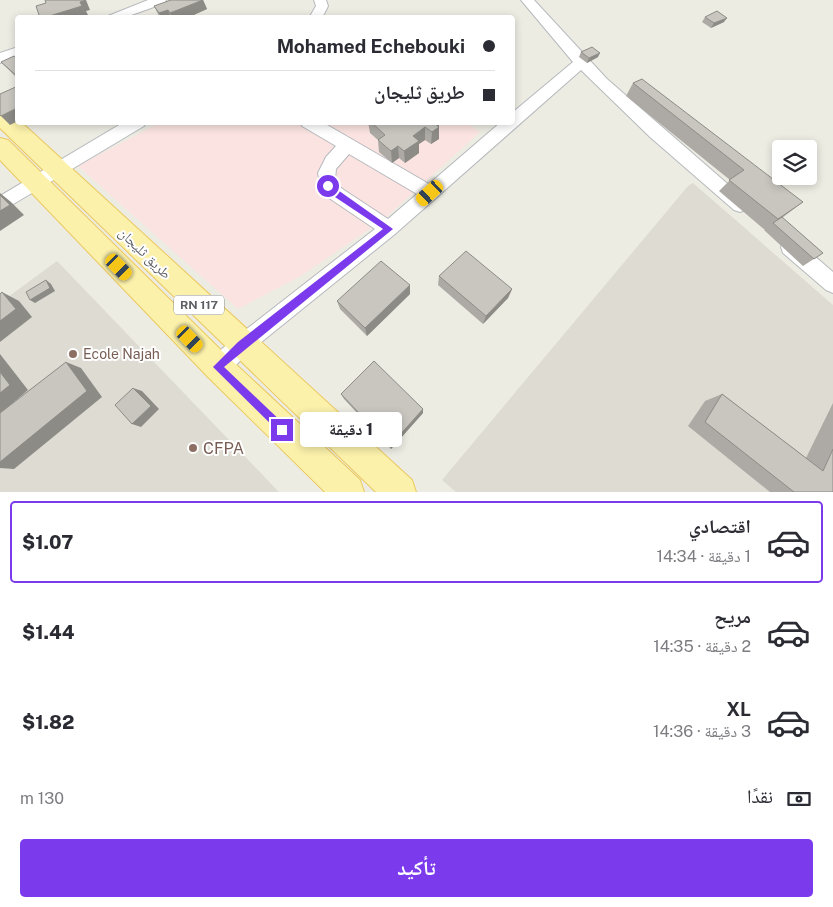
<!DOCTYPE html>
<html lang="ar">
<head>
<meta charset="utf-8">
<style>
  body { margin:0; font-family:"Public Sans","Noto Naskh Arabic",sans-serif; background:#f2f2f3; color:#2b2b33; direction:rtl; height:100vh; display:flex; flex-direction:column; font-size:19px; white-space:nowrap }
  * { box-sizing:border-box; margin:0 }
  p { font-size:16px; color:#7c7c81 }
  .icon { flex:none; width:28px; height:28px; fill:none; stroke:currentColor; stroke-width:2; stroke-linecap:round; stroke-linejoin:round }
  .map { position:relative; height:492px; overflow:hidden; direction:ltr }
  .panel { display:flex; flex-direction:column; background:#fff; flex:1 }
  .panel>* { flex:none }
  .guide { position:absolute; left:15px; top:15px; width:500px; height:110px; border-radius:5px; box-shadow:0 2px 8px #0003; direction:rtl; display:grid; align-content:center; height:110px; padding:0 20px; background:#fff }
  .tools { position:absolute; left:772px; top:140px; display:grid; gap:10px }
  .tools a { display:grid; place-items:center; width:45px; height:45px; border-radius:5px; background:#fff; box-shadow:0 2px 8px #0003; font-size:25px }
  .end { position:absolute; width:22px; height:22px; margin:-11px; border:6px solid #7c3aed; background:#fff; box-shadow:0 0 0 2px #fff }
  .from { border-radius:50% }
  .bubble { position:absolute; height:35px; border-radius:5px; background:#fff; box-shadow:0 2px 8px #0003; font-size:16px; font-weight:800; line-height:35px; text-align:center; direction:rtl }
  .car { position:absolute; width:15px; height:30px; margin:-15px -8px; border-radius:6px; box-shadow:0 0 4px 1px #0007; background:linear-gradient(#f5c518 24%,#345 0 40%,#f5c518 0 76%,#345 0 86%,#f5c518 0) }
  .guide b { display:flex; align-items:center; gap:18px; height:48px; font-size:19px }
  .guide b+b { border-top:1px solid #e1e1e2 }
  .guide i { width:12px; height:12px; background:#2b2b33 }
  ul { padding:9px 0 0; list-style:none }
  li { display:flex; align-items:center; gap:15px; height:82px; margin:0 10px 8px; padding:0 10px; border:2px solid transparent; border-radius:5px }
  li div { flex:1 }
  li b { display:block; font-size:19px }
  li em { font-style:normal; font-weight:800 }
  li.current { border-color:#7c3aed }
  li>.icon { width:45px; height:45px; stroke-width:1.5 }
  .pay { display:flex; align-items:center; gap:12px; height:55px; padding:0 20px; font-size:19px }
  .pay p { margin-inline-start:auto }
  .button { display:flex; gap:10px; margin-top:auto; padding:10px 20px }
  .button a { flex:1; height:58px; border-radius:5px; background:#7c3aed; color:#fff; font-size:20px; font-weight:800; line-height:58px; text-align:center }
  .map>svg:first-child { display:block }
  .education { fill:#dddbd2 }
  .medical { fill:#fae3e0 }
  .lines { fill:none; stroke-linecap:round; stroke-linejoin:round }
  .minor-casing { stroke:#b6b9bd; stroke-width:2 }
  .major-casing { stroke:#ebc85f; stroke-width:2 }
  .minor { fill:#fff; fill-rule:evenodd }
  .major { fill:#fbf1ab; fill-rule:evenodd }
  .wall { fill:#adaaa5 }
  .shaded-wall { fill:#8d8b86 }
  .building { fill:#c9c6c0; stroke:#8d8b86 }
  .route { fill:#7c3aed }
  .education-dot { fill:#8d6e63; stroke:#fff; stroke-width:2 }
  .labels { text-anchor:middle; stroke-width:4; stroke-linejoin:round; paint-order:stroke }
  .shield { fill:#fff; stroke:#8d8f92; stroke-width:1 }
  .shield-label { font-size:12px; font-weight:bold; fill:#5c5f63 }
  .street-label { font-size:14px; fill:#5c5f63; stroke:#fff }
  .education-label { font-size:14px; fill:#785e54; stroke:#fff; text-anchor:start }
  .near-education-label { font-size:16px; fill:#785e54; stroke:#fff; text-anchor:start }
</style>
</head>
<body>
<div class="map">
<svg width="833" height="492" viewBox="0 0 833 492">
  <rect width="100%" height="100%" fill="#edece3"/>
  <g class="education">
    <path d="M693 183 833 305V492H456L442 480 688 186Z"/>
    <path d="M57 261 279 492H0V303Z"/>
  </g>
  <path class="medical" d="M465 122 480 132 384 219 301 276 238 309 78 166 159 123Z"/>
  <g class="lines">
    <defs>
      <g id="minor">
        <path d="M148 0H166L165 3 123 18H103Z"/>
        <path d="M314 0H326L328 6 322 18H309L316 6Z"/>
        <path d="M521 0H534L607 79 746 200 749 205 746 210 740 212 734 210 650 137 581 70 395 234 249 352 226 375 218 378 210 375 207 367 210 359 235 338 375 229 329 198 321 186 318 173 326 157 336 146 302 126 300 122H322L429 184 501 122H512V113L573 62ZM349 154 417 194 388 219 341 188 335 179 336 169Z"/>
        <path d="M18 47V56L0 63V53Z"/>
        <path d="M124 122H146L144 126 0 212V196Z"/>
        <path d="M790 239 797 241 833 272V293L826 290 783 253 781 247 783 241Z"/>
      </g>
      <g id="major">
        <path d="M0 108 7 110 18 119V122H21L412 480 416 492H376L0 128Z"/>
        <path d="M0 138 8 140 228 357 360 480 364 492H325L208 377 0 160Z"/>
      </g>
    </defs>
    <use href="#minor" class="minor-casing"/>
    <use href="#major" class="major-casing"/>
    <use href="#minor" class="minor"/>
    <use href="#major" class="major"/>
  </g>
  <g class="wall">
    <path d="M203 0 207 9 187 18H160L154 6Z"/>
    <path d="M705 17 724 22 711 28 702 22Z"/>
    <path d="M581 52 598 57 587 63 579 57Z"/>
    <path d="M18 59V79L1 62Z"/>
    <path d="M633 83 803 202 782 218 823 253 803 266 764 230H765L719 191 730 180 626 96Z"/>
    <path d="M368 122H439V139L431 144 425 140 419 144V153L405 163 399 158 392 163 379 152 378 140 370 133Z"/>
    <path d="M439 276 512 289 508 298 483 324 438 285Z"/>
    <path d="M410 294 367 336 340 309 337 301Z"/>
    <path d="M341 394 423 413 391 449 344 399Z"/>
    <path d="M722 394 806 458 833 403V492H770L688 426 705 401Z"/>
  </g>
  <g class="shaded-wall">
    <path d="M84 0H86L90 10 86 11 88 15 80 18H43Z"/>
    <path d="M203 0 207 9 187 18H172L170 13Z"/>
    <path d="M168 10 171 18H161L159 13Z"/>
    <path d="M727 18 724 22 711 28 714 23Z"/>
    <path d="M600 53 598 57 587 63 589 58Z"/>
    <path d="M15 109 18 112V121L10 125 1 116Z"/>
    <path d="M433 122H439V139L431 144Z"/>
    <path d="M425 127V140L419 144V153L405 163 404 151 413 136Z"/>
    <path d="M398 146 399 158 392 163 391 151Z"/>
    <path d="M0 193 11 202 24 215 0 231Z"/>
    <path d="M46 280 51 284 55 291 35 303 30 300Z"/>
    <path d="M410 285V294L367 336 365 328Z"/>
    <path d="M512 289 508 298 483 324 486 316Z"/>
    <path d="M2 292 19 301 32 317 0 342V321Z"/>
    <path d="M0 354 28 390 7 408 0 416Z"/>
    <path d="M66 362 81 368 102 397 14 469 0 468V462Z"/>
    <path d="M133 388 142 391 159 409 141 427 132 424Z"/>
    <path d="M423 409V413L391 449 390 446Z"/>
  </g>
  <g class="building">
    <path d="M45 0H84V1L80 2 82 6 43 18H40L36 6 46 3Z"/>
    <path d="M171 0H203L170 13 168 10 159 13 154 6Z"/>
    <path d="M717 11 727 18 714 23 705 17Z"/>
    <path d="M592 47 600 53 589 58 581 52Z"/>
    <path d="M14 56 18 59V77L1 62Z"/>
    <path d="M642 79 803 202 778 219 729 180 744 170 633 83Z"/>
    <path d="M18 86V112L15 109 1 116 0 115V94Z"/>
    <path d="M371 122H433L439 127 432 132 425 127 413 136 419 141 404 151 398 146 391 151 378 140 385 135Z"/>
    <path d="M0 195 10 205 0 211Z"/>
    <path d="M782 217 823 253 814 259 773 223Z"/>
    <path d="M466 251 512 289 486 316 439 276Z"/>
    <path d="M381 261 410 285 365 328 337 301Z"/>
    <path d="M46 280 50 288 30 300 26 292Z"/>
    <path d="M2 292 16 309 0 321V294Z"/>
    <path d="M374 361 423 409 390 446 341 394Z"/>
    <path d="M66 362 87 391 0 462V413Z"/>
    <path d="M0 372 10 385 0 393Z"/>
    <path d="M133 388 151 406 132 424 115 405Z"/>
    <path d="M722 394 823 471 833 449V492H794L705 422Z"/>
  </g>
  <path class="route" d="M328 183 393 229 224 367 286 426 288 430 282 435 213 367 238 342 383 229 332 195 324 186Z"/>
  <g class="education-dot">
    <circle cx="73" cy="354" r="5"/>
    <circle cx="193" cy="448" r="5"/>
  </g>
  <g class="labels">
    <rect class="shield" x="174" y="295.5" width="50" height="19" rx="4"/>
    <g class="shield-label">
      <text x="199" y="309">RN 117</text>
    </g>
    <g class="street-label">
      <text transform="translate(145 253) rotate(44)" y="5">طريق ثليجان</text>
    </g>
    <g class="education-label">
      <text x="83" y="359">Ecole Najah</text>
    </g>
    <g class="near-education-label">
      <text x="203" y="454">CFPA</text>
    </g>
  </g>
</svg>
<div class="tools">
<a><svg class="icon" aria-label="layers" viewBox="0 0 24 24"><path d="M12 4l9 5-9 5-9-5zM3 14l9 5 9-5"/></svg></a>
</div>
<i class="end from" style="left:328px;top:186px"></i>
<i class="end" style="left:282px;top:430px"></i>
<div class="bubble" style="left:300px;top:412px;width:102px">1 دقيقة</div>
<i class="car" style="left:430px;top:193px;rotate:228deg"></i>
<i class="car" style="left:119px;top:267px;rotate:136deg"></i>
<i class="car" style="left:190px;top:339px;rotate:136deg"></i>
<div class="guide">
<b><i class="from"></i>Mohamed Echebouki</b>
<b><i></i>طريق ثليجان</b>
</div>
</div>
<section class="panel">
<ul>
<li class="current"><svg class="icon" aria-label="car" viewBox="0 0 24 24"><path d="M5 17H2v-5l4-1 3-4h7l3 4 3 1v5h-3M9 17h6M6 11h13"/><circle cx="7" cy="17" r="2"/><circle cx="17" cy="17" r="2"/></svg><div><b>اقتصادي</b><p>1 دقيقة · 14:34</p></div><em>$1.07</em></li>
<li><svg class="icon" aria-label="car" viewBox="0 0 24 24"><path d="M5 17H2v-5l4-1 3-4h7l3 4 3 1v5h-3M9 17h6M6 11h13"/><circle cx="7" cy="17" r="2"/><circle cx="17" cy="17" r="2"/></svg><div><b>مريح</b><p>2 دقيقة · 14:35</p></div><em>$1.44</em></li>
<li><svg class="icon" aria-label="car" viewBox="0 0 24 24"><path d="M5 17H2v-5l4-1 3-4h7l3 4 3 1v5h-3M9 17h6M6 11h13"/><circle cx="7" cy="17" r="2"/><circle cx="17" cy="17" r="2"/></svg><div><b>XL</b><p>3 دقيقة · 14:36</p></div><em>$1.82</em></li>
</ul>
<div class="pay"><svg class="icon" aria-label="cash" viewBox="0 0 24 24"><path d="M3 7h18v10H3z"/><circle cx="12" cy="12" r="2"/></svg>نقدًا<p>130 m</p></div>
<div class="button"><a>تأكيد</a></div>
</section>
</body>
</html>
